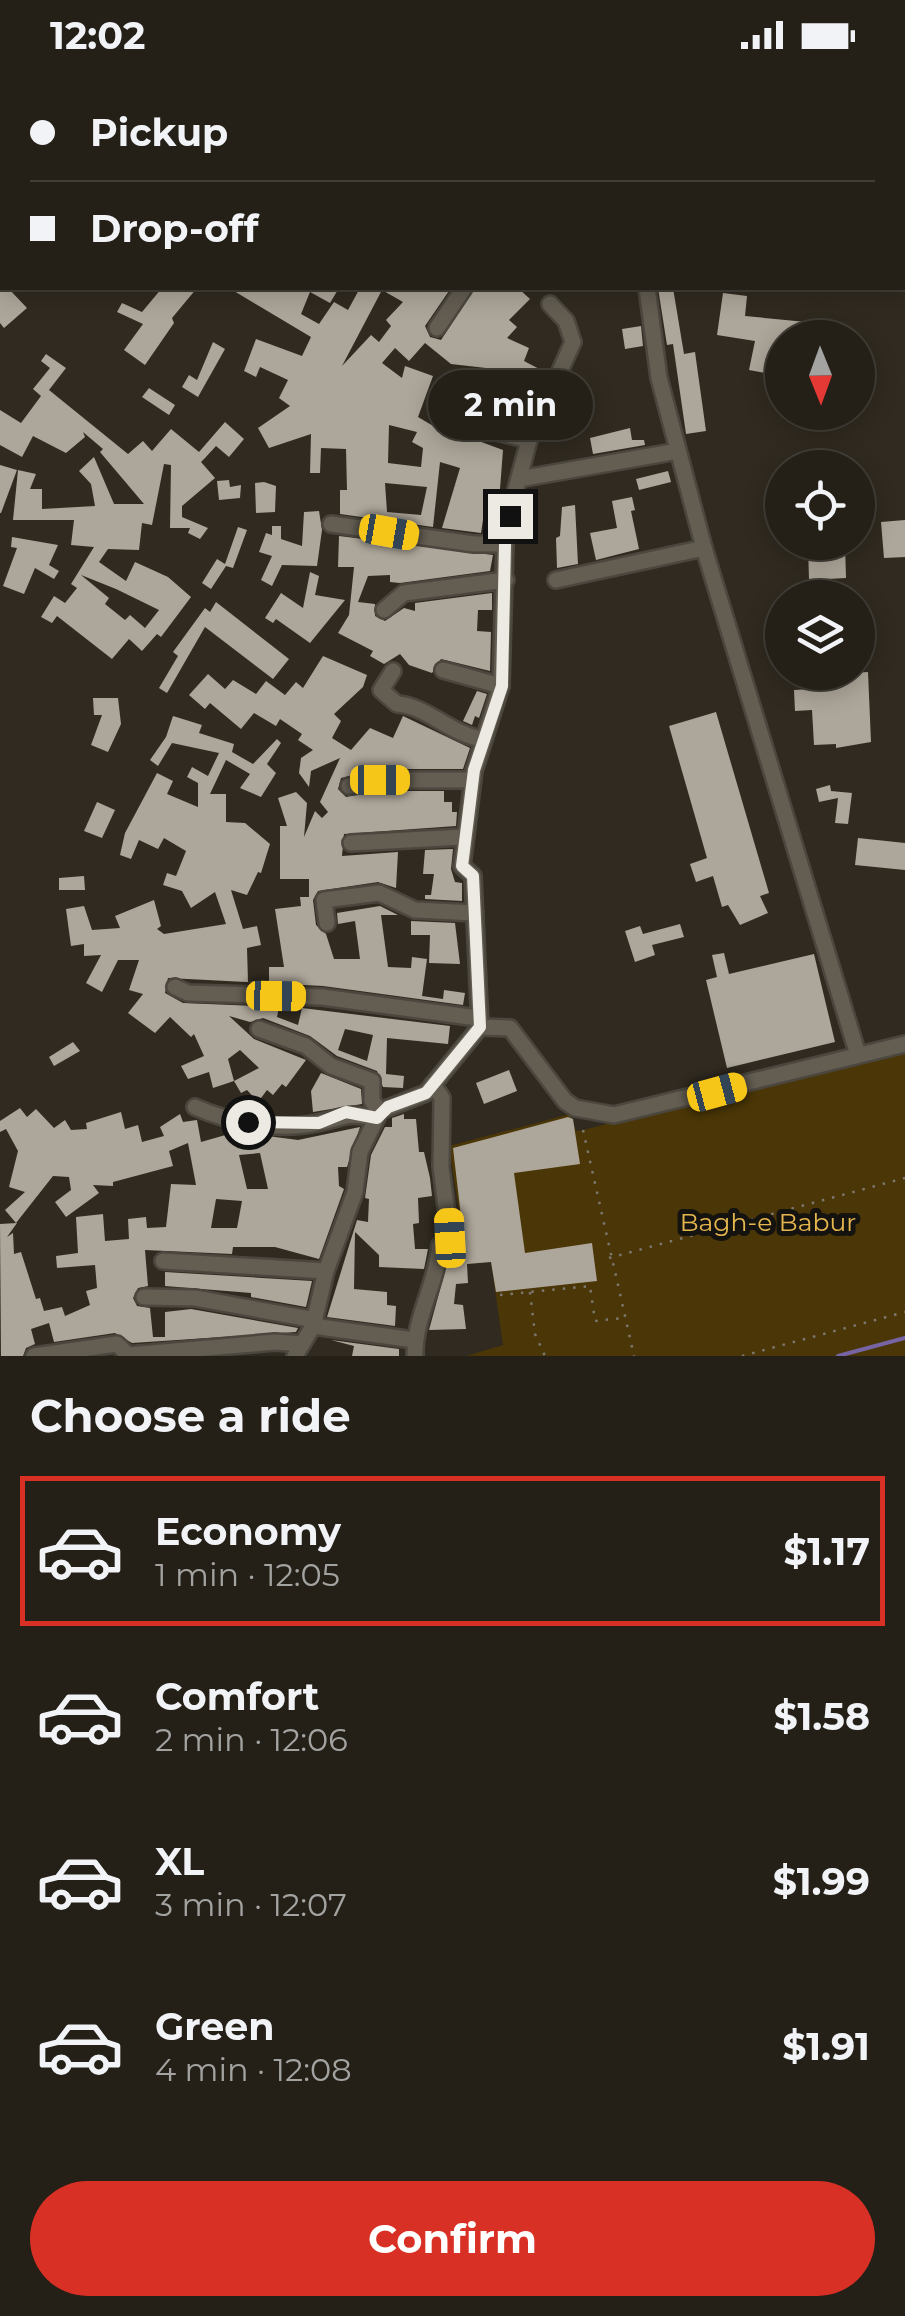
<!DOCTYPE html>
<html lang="en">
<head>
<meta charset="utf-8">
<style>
  body { margin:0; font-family:Montserrat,sans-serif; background:#2c2821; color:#f1f3f6; height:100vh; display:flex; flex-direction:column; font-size:38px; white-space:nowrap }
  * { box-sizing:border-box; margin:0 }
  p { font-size:32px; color:#a3a3a2 }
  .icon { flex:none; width:55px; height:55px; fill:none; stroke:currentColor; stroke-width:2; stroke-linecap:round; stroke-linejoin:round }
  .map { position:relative; height:1286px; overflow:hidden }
  .sheet { display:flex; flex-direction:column; background:#242018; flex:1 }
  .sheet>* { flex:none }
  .banner { position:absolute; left:0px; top:0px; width:905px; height:220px; box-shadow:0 5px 25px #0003,0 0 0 2px #413e37; display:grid; align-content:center; height:220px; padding:0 30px; background:#242018 }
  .needle { width:65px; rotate:179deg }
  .buttons { position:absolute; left:765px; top:250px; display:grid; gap:20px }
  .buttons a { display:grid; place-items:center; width:110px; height:110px; border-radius:50%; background:#242018; box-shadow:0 5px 25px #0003,0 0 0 2px #413e37; font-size:50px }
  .end { position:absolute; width:45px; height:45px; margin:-22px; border:12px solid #edeae3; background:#111; box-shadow:0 0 0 5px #111 }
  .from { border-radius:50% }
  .bubble { position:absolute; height:70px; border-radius:35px; background:#242018; box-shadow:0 5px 25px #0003,0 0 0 2px #413e37; font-size:32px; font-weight:700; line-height:70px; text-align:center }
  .car { position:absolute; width:30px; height:60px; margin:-30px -15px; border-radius:12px; box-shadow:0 0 8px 2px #0007; background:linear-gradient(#f5c518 24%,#345 0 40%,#f5c518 0 76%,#345 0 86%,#f5c518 0) }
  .banner b { display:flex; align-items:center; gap:35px; height:95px; font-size:38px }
  .banner b+b { border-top:2px solid #413e37 }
  .banner i { width:25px; height:25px; background:#f1f3f6 }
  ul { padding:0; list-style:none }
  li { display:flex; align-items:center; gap:30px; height:150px; margin:0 20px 15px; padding:0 10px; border:5px solid transparent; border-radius:0px }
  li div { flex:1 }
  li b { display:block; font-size:38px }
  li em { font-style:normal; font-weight:700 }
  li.current { border-color:#d93025 }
  li>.icon { width:90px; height:90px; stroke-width:1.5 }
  h2 { padding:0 30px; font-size:45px; line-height:120px }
  .button { display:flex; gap:20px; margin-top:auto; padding:20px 30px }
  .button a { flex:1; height:115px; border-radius:60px; background:#d93025; color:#fff; font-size:40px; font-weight:700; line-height:115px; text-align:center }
  .status { display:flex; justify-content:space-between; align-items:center; height:70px; padding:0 50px; background:#242018; direction:ltr }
  .status svg { height:28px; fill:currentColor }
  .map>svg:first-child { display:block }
  .green { fill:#4a3606 }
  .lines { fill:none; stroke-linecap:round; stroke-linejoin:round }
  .stream { stroke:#7664a5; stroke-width:4 }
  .building { fill:#ada69a; fill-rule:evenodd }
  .minor-casing { stroke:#4b473e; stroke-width:20 }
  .path { stroke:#7c786f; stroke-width:2.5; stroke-dasharray:2.5 8; stroke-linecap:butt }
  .minor { stroke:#635d52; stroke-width:15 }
  .route { stroke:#edeae3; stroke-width:12 }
  .labels { text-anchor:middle; stroke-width:10; stroke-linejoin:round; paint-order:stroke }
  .park-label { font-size:25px; fill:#e6b64f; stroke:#15130f }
</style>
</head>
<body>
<div class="status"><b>12:02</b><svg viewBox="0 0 49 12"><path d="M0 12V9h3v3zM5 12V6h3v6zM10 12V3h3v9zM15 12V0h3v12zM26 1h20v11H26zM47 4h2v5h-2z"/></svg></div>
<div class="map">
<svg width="905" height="1286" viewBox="0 0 905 1286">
  <rect width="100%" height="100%" fill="#302a20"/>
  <path class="green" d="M905 978V1286H466L503 1275 491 1192 467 1194 449 1076 570 1044 576 1061 583 1060Z"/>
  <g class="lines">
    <path class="stream" d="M838 1286 905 1268"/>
  </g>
  <g class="building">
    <path d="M0 208 2 218H8L27 238 4 258 0 253Z"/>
    <path d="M162 218H197L172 248 174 253 145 295 124 280 143 254 117 242 122 233 142 242Z"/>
    <path d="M229 218H339L330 233 310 222 301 244 319 254 334 232 348 240 360 218H451L425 256 430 267 441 270 475 218H518L530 229 509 250 517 257 507 268 529 278 524 291 547 303 520 356 511 354 510 347 508 353 480 347 473 351 468 367 503 380 498 445 484 443 481 463 442 458 460 398 440 392 433 457 340 444V420H347L346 379 321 378 320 403H310L311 364 269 378 258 358 290 336 279 328 288 310 260 297 256 307 244 301 256 269 302 286 311 267ZM382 220 403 232 386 250 391 256 379 272 371 265 342 296ZM425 273 451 294 520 302 507 326 479 309 476 314 491 327 451 313 447 324 451 325 450 336 440 360 418 347 433 306 405 296 402 308 382 293 395 278 409 291ZM389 355 417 362 412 372 423 378 421 397 388 393ZM385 413 427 417 421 445 387 442Z"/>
    <path d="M658 218H673L684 284 695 282 706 361 686 364 673 274 667 275Z"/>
    <path d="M723 223 747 226 745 246 806 252 804 268H782V306L749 300 755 271 717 265Z"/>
    <path d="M641 256 643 276 625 279 622 259Z"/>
    <path d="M213 272 225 279 198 327 182 317 189 305 197 310Z"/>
    <path d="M46 284 66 298 49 320 128 384 143 371 152 381 171 359 199 382 225 352 244 369 229 387 216 376 205 388 201 392 215 408 182 436V447L208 458 200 469 188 463 190 458H170L171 395 164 394 152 455 142 453 139 480 108 479 99 492 126 511 135 492 168 507 191 527 161 567 157 564 142 581 129 569 112 589 57 546 52 553 41 547 54 526 65 533 77 518 71 514 94 477 71 475 74 450H13L18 400 36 404 30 419H42V439L95 436 91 414 79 401 94 387 114 434H144L100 382 103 379 83 362 85 367 66 383 33 366 22 387 0 375V340L21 353 41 326 33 319 50 298 41 291ZM81 505 116 519 159 540 145 558 130 545 125 550 105 534 109 528Z"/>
    <path d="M149 318 175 335 169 345 142 327Z"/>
    <path d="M630 358 632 370H644L645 375 593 384 590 368Z"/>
    <path d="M0 395 17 400 1 443H0Z"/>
    <path d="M668 401 671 412 639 420 636 409Z"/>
    <path d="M229 410 230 417 241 415 240 428 219 430 217 411Z"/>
    <path d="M264 412 276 416 275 442 256 443 255 413Z"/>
    <path d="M632 427 635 440 631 441 639 479 596 490 590 463 617 458 612 431Z"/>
    <path d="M575 435 578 494 557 498 556 468 560 466 562 437Z"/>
    <path d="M319 441 322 460 317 496 282 495 272 516 261 510 272 486 259 482 266 463 272 465V456H281V469L302 476 304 442Z"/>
    <path d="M905 450V487L884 488 881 452Z"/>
    <path d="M238 457 247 460 233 498 226 496 211 519 202 513 217 489 225 494Z"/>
    <path d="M339 466 493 485 490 501 400 513 390 512V505L368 506 358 532 375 534V546L385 551 404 538 415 541V533L492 523V540H478L477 561 491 562 490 601 441 589 432 603 409 595 400 584 384 594 370 586 373 581 338 563 349 545 354 497H338Z"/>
    <path d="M12 467 58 475 49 495 59 501 54 509 35 498 24 524 3 516 17 478 11 477Z"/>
    <path d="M808 475H845L846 508 809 510Z"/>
    <path d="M310 502 319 506 315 525 345 530 310 573 276 549 273 553 265 548 281 523 303 538Z"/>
    <path d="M216 532 289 589 273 609 205 557 167 623 159 618 178 586 173 582 205 538 210 542Z"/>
    <path d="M323 586 367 605 363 617 334 644 341 651 332 668 351 680 370 658 393 668 403 646 470 678 463 699H380L341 708 338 719 346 727 381 721H444V732H452V742H457L456 756 344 764 342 786 398 782 396 818 378 812 318 821 313 830 316 855 326 864 334 889H360L355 851 338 854 337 843 380 836 398 845H381L388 897 411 898 412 887 427 889 422 926 443 929 444 920 465 923 463 935 323 916 168 908 165 923 183 933 279 937 277 947 298 955 302 938 450 956 448 974 387 968 386 1004 404 1006 403 1018 383 1017 377 1001 337 986 310 966 263 948 250 952 229 946 254 969 306 990 286 1017 282 1014 273 1025 267 1020 258 1032 247 1020 241 1023 234 1011 259 998 240 980 228 989 234 1011 213 1018 209 1002 188 1009 181 996 204 986 194 964 191 967 170 947 155 963 128 943 143 924 129 920 139 890H118L102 922 86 913 101 885 84 886V874L71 876 66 839 84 836 92 860 120 858 115 846 154 830 161 856 157 859 164 864 226 854 215 822 191 838 182 821 163 815 167 803 176 806 186 781 164 768 158 779 139 770 131 789 120 785 125 763 157 703 173 711 167 724 198 737V713L187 707 192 697 208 706 219 683 172 673 158 696 150 690 166 667 173 646 202 655 199 663 234 674 232 682 253 694 277 669 281 673 267 694 276 703 261 727 240 718 250 704 226 690 210 724H226V752L245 753 270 774 261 803 258 802 247 825 231 820 243 859 257 856 261 875 247 878 248 912 269 911V897H284L275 839 301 836 300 827H309V809H280V756H287L278 728 296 722 307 733 304 767 315 741 322 748 328 742 320 732 340 688 311 701 309 717 299 703 301 688 313 680 298 670 302 664 280 649 276 656 254 643 241 659 210 633 205 639 189 625 208 604 225 619 233 610 256 624 266 611 285 625 296 612 303 618ZM345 959 373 965 367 991 338 980Z"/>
    <path d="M868 602 871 672 836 678V674L814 675 812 640 795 641 794 620 811 619 810 605Z"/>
    <path d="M477 621 487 624 479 648 475 646 472 655 463 651Z"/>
    <path d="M93 628H118L121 654 108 682 91 675 102 645H94Z"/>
    <path d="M716 642 769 823 760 826 768 843 740 855 728 835 722 837 713 806 696 812 690 794 707 788 669 656Z"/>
    <path d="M830 715 831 721 852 723 848 754 835 753 838 728 819 732 816 719Z"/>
    <path d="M97 732 115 740 102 768 84 761Z"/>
    <path d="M858 768 905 773V800L855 795Z"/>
    <path d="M453 779 451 799 455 812 462 813V831L425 829V825H431L434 804H423L425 780Z"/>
    <path d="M84 806 85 820H59V808Z"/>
    <path d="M411 851 455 853 460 894 429 893 430 865H411Z"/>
    <path d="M680 854 684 867 652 875 655 885 635 892 625 861 640 856 643 864Z"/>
    <path d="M724 883 729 904 814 884 835 972 727 998 706 910 717 907 712 885Z"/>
    <path d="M73 972 80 981 54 996 49 987Z"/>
    <path d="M509 1000 517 1021 484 1034 476 1013Z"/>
    <path d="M321 1003 361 1019 362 1034 313 1042 311 1021Z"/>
    <path d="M20 1038 27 1047 36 1039 54 1058 65 1050 71 1060 87 1059 86 1053 121 1042 125 1059 138 1055 142 1072 164 1066 160 1057 180 1044 183 1052 197 1050 201 1072 236 1062 298 1070 360 1057 347 1097H338L339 1116 344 1119 319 1189 275 1177H233L232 1184 145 1180 148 1216 138 1218 133 1228 137 1236 150 1238 153 1267H165V1242L191 1239 298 1258 296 1262 132 1273 115 1263 54 1272 49 1253 31 1259 35 1274 26 1278 23 1286H1L0 1154 17 1153 7 1167 13 1163 14 1184 21 1182 36 1229 40 1228 44 1241 62 1237 65 1246 90 1235 86 1221 97 1218 95 1195 57 1198 56 1186 78 1183 76 1147 103 1144 105 1171 129 1169 128 1149 146 1147 147 1158 166 1157 171 1114 196 1115 188 1073 169 1081 173 1096 113 1112V1116L93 1115 99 1123 66 1147 55 1132 71 1120 69 1107 53 1106 16 1153 5 1140 25 1122 9 1117 18 1081 6 1059 0 1062V1051ZM260 1083 268 1119H247L239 1085ZM216 1129 242 1131 237 1158H211Z"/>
    <path d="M404 1044V1049H416L419 1082H424L430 1108 432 1126 418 1128 419 1153 413 1154 415 1179H428L424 1199 379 1197V1185L355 1162 354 1219 387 1222V1235L396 1236 395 1256 327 1247 357 1150 368 1152 369 1129 365 1128 371 1085 385 1057H392V1048Z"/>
    <path d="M568 1047 573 1049 580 1094 514 1103 525 1183 592 1173 597 1211 496 1222 491 1192 467 1194 468 1213 456 1214 454 1234 463 1235 466 1259 429 1260 450 1183 465 1181 453 1078Z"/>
    <path d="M165 1202 312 1211 306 1237 251 1227V1223L165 1216Z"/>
    <path d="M331 1270 399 1279V1286H352L354 1276Z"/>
  </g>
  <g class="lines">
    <defs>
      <g id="minor">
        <path d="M67 0 71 2"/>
        <path d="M413 0 416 2"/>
        <path d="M469 0 470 2"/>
        <path d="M380 2 383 0"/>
        <path d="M647 218 659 308 704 478 858 985"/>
        <path d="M437 258 464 218"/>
        <path d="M482 358 529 370"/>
        <path d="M519 409 678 381"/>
        <path d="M331 454 474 474H505"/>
        <path d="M556 510 704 478"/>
        <path d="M384 540 404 523 506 510"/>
        <path d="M443 600 501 616"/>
        <path d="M393 601 381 620 397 634C425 635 452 665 482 669"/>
        <path d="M349 716 380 710H472"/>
        <path d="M351 773 463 767"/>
        <path d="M327 853 324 830 379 823 415 840 475 843"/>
        <path d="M175 917 188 923 322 927 477 948"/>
        <path d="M480 957 473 806 462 796 474 701 501 616 505 474 516 419 529 370 573 272 566 251 550 234"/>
        <path d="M259 959 306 976 331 996 372 1011V1031L380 1041"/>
        <path d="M195 1037C230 1053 279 1061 317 1053 347 1047 344 1042 377 1048"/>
        <path d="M163 1191 326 1201"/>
        <path d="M144 1227 195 1228 315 1250"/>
        <path d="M313 1256 414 1270"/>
        <path d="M34 1286 117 1274 128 1285 275 1272 302 1274"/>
        <path d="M295 1286 313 1256 326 1201 355 1122 360 1082 380 1041 426 1023 480 957 510 958 565 1031 575 1038 614 1045 905 974"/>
        <path d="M415 1286C414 1248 437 1213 440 1175L450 1168 441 1097 442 1028 433 1014"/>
      </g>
    </defs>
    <use href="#minor" class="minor-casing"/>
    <g class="path">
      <path d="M583 1060 634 1286"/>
      <path d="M609 1188 905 1108"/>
      <path d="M530 1222 535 1264 545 1286"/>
      <path d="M500 1225 590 1216 595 1251 623 1248"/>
      <path d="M742 1286 905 1242"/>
    </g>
    <use href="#minor" class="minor"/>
  </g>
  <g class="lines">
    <path class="route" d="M248 1052 319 1053 346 1042 377 1048 388 1037 426 1023 480 957 473 806 462 796 474 700 502 616 505 474 510 446"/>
  </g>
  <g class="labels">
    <g class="park-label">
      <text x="768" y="1161">Bagh-e Babur</text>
    </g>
  </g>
</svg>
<div class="buttons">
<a><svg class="needle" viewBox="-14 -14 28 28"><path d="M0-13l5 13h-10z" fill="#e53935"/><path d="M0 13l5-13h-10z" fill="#a3a3a2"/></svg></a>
<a><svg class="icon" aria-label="locate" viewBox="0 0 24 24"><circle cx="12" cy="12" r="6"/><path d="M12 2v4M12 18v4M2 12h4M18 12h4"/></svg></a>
<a><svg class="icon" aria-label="layers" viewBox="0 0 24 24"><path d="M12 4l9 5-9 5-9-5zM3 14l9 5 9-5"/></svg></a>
</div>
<i class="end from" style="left:248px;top:1052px"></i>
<i class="end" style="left:510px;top:446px"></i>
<div class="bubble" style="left:428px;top:300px;width:165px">2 min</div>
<i class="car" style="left:389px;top:462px;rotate:100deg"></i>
<i class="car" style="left:380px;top:710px;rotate:90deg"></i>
<i class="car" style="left:276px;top:926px;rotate:91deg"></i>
<i class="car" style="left:717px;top:1022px;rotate:75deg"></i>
<i class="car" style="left:450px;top:1168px;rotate:357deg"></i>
<div class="banner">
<b><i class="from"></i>Pickup</b>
<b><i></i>Drop-off</b>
</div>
</div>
<section class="sheet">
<h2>Choose a ride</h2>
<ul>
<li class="current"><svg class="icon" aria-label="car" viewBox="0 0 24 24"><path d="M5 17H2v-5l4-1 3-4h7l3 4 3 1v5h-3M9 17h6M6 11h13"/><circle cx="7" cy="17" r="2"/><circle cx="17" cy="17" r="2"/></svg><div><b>Economy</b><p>1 min · 12:05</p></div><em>$1.17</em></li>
<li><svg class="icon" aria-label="car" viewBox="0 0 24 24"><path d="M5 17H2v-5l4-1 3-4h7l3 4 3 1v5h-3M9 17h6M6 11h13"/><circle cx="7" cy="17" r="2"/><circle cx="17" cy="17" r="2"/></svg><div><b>Comfort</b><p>2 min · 12:06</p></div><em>$1.58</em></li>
<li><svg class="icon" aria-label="car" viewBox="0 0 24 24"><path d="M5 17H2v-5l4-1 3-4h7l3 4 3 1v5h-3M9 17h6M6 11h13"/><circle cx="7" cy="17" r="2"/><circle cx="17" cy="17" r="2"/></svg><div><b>XL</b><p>3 min · 12:07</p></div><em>$1.99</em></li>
<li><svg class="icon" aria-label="car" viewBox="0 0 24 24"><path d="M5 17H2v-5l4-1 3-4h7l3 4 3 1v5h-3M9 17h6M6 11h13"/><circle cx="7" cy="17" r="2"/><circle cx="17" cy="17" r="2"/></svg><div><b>Green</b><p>4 min · 12:08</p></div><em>$1.91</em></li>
</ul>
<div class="button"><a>Confirm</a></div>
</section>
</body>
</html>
